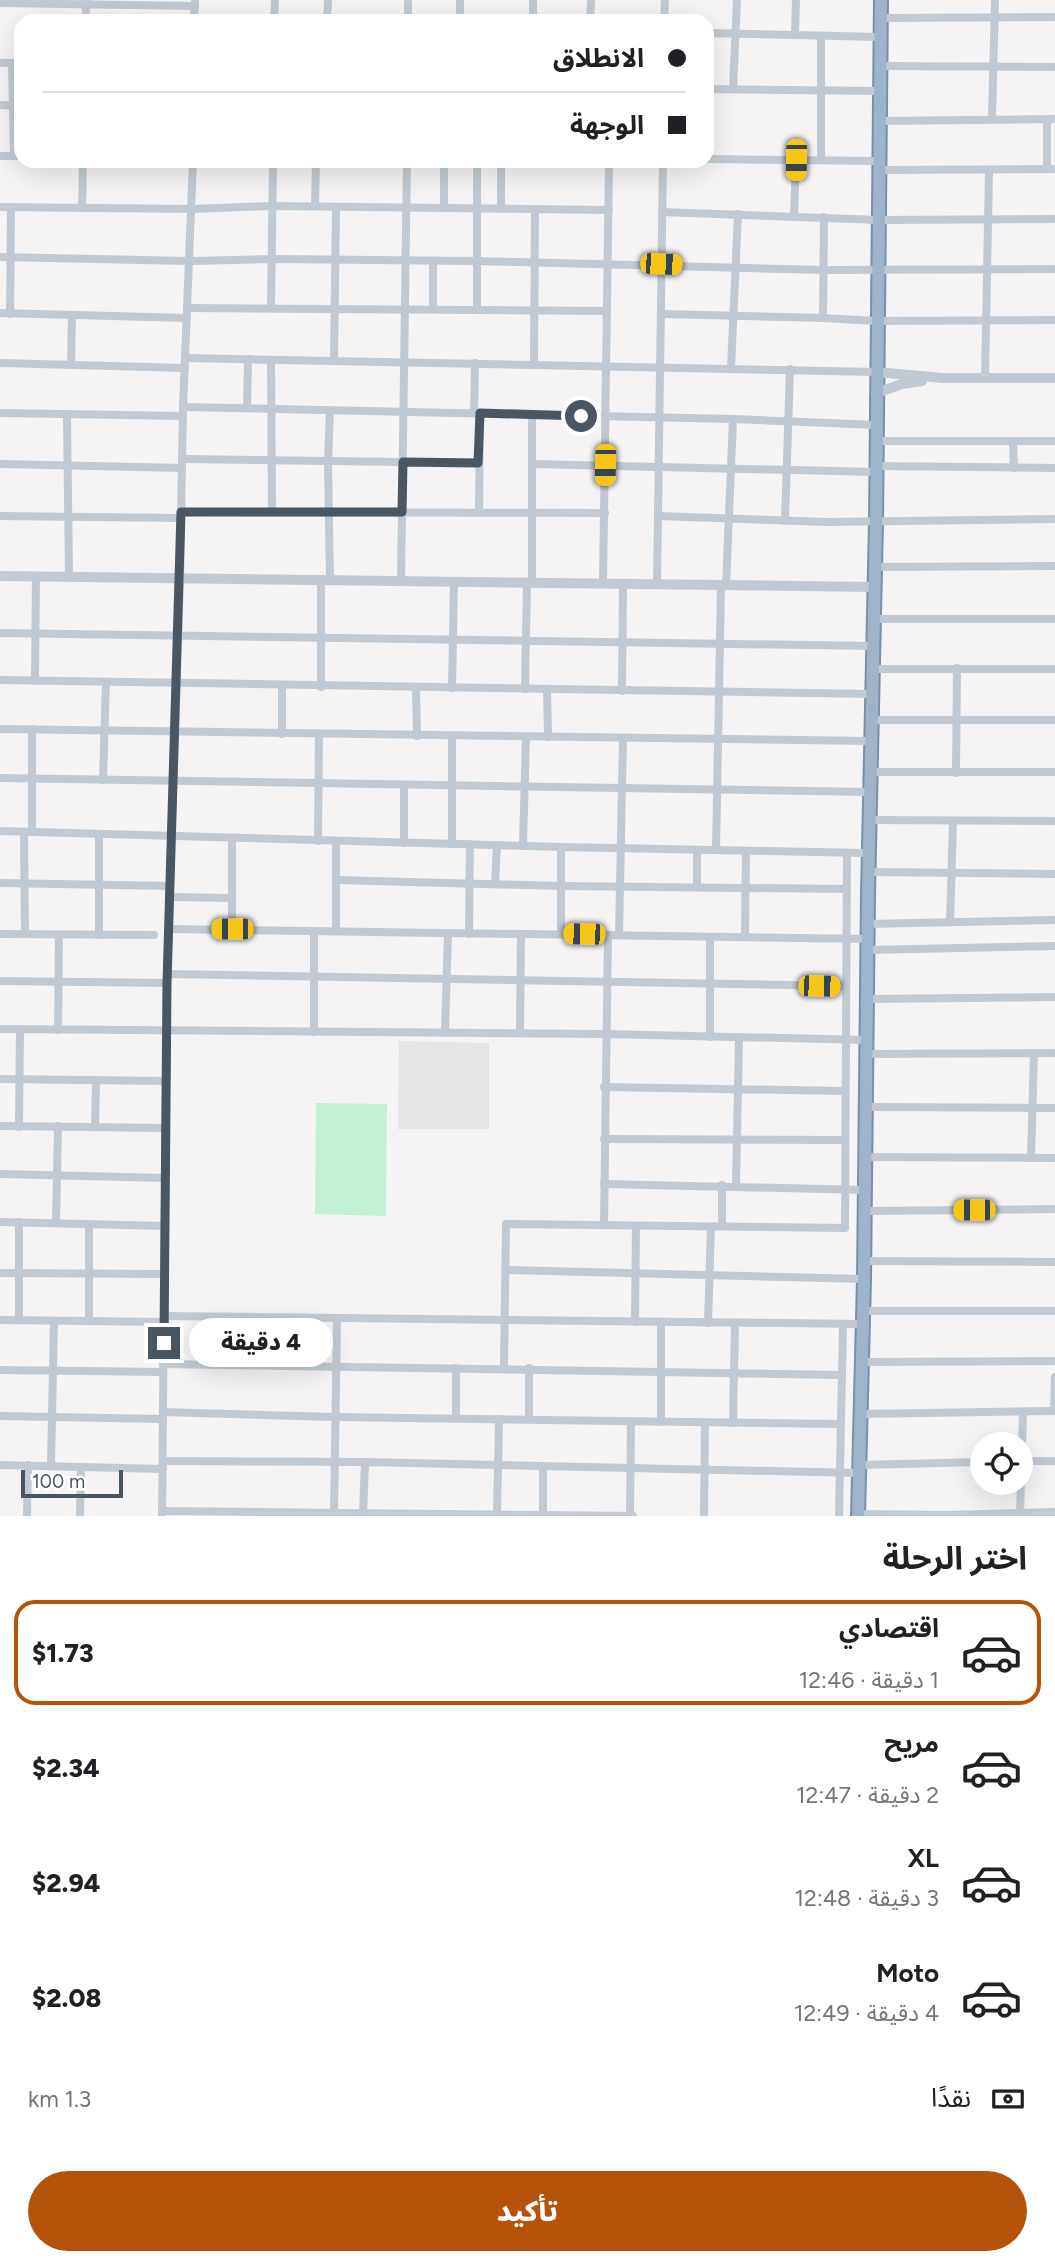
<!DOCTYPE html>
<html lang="ar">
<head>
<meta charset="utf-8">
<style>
  body { margin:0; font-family:Figtree,"Noto Sans Arabic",sans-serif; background:#f2f2f2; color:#202124; direction:rtl; height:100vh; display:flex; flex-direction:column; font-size:26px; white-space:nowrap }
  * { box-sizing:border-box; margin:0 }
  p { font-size:23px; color:#757577 }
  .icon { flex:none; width:38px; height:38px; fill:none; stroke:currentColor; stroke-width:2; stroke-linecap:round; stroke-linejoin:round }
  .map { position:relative; height:1516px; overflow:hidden; direction:ltr }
  .panel { display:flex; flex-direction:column; background:#fff; flex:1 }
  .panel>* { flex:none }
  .top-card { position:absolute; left:14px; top:14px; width:700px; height:154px; border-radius:21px; box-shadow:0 7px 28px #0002; direction:rtl; display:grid; align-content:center; height:154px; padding:0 28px; background:#fff }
  .buttons { position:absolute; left:970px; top:1432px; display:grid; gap:14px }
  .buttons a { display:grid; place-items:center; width:63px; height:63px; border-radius:50%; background:#fff; box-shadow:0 7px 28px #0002; font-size:35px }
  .scale { position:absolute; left:21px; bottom:18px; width:102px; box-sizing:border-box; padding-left:7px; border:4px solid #4a5661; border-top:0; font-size:19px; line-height:24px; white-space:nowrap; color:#4a5661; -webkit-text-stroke:5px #fff; paint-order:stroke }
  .end { position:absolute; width:32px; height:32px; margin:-16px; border:9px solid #4a5661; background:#fff; box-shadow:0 0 0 4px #fff }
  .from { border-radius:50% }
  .bubble { position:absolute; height:49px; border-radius:24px; background:#fff; box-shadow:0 7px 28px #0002; font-size:23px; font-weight:800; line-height:49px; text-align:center; direction:rtl }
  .car { position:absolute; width:21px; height:42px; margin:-21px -10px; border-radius:9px; box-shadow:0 0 5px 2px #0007; background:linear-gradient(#f5c518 24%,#345 0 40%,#f5c518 0 76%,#345 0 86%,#f5c518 0) }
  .top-card b { display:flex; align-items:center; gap:24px; height:66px; font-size:26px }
  .top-card b+b { border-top:2px solid #e0e0e0 }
  .top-card i { width:18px; height:18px; background:#202124 }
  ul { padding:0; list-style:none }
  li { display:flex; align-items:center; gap:21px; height:105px; margin:0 14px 10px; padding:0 14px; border:4px solid transparent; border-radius:21px }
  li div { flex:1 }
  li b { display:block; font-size:26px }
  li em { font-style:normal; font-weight:800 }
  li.selected { border-color:#b45309 }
  li>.icon { width:63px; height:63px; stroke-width:1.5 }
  h2 { padding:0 28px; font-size:32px; line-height:84px }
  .pay { display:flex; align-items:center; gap:18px; height:77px; padding:0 28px; font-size:26px }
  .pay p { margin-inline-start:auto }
  .cta { display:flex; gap:14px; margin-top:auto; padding:14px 28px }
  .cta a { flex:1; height:80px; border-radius:42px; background:#b45309; color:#fff; font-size:28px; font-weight:800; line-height:80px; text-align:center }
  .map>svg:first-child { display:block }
  .education { fill:#e6e4e5 }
  .green { fill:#c3f1d5 }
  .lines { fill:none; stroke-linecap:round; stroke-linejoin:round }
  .trunk-casing { stroke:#7690ad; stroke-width:16 }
  .minor { stroke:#c1cad2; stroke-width:8 }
  .tertiary { stroke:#c1cad2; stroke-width:10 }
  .trunk { stroke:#9fb4c9; stroke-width:12 }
  .route { stroke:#4a5661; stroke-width:9 }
</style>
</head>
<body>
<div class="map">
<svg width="1055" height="1516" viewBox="0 0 1055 1516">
  <rect width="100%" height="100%" fill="#f5f3f3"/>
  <path class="education" d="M399 1041 489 1043V1129H398Z"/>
  <path class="green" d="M316 1103 387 1104 386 1216 315 1214Z"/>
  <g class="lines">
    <defs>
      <path id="trunk" d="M858 1516 864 1279 868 895 876 522 881 0"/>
    </defs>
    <use href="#trunk" class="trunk-casing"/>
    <g class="minor">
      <path d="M0 3 195 6"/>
      <path d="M881 18 1055 17"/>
      <path d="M86 21V0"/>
      <path d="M194 21 195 0"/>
      <path d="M274 21 275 0"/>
      <path d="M327 21 328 0"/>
      <path d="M408 21V0"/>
      <path d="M460 21V0"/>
      <path d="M533 21V0"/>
      <path d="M590 21 591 0"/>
      <path d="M664 21 665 0"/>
      <path d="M707 33 880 37"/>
      <path d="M795 35 796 0"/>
      <path d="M0 63H21"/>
      <path d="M12 63 14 156"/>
      <path d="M880 66 1055 67"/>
      <path d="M707 89 880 91"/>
      <path d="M733 89 737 0"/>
      <path d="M0 105 21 106"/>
      <path d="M992 119 995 0"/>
      <path d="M880 121 1055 119"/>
      <path d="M0 156H21"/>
      <path d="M707 159 880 161"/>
      <path d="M821 160V36"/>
      <path d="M444 161V208"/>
      <path d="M477 161V310"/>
      <path d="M501 161V209"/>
      <path d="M1047 169V119"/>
      <path d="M880 170 1055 169"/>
      <path d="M315 206 316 161"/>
      <path d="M0 207 191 209 272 206 609 210"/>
      <path d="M82 208 83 161"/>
      <path d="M662 212 880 220 1055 219"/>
      <path d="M794 216 796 160"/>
      <path d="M0 257 189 261 272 259 476 261 823 270 1055 269"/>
      <path d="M433 261V309"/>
      <path d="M188 308 607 311"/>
      <path d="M271 308 273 161"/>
      <path d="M0 313 187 318"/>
      <path d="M10 314 11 207"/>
      <path d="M661 314 823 318 824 217"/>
      <path d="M823 318 877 321 1055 320"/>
      <path d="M186 358 876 372"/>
      <path d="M271 360 272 512"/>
      <path d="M334 361 336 207"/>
      <path d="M0 363 185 368"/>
      <path d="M71 365 72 315"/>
      <path d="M534 365 535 209"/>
      <path d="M731 368 738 214"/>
      <path d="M985 378 989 170"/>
      <path d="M183 407 733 419 876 425"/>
      <path d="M247 408 248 359"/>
      <path d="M0 413 183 416"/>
      <path d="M474 413 475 363"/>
      <path d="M67 415 69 577"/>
      <path d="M532 415V583"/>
      <path d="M875 441H1055"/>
      <path d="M1013 441 1014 468"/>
      <path d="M182 459 478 463"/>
      <path d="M0 464 182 468"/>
      <path d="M533 464 876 472"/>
      <path d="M876 466 1055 468"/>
      <path d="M181 512 605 513"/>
      <path d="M479 513 480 413"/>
      <path d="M0 516 181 518"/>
      <path d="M658 516 827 522 1055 519"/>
      <path d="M785 521 790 369"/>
      <path d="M875 567 1055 566"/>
      <path d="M330 581 328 461 330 410"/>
      <path d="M401 582 407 161"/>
      <path d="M603 584 609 161"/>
      <path d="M657 585 663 161"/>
      <path d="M726 586 733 419"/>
      <path d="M874 619H1055"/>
      <path d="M0 633 873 646"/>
      <path d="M873 669H1055"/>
      <path d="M0 680 873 694"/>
      <path d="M35 681 36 578"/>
      <path d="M282 686V734"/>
      <path d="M321 687V581"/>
      <path d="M416 688 417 736"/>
      <path d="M452 688 454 582"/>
      <path d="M525 689 527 583"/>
      <path d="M547 689 548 737"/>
      <path d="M622 691 623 584"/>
      <path d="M872 720H1055"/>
      <path d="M0 729 872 741"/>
      <path d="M872 772H1055"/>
      <path d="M956 773 957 668"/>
      <path d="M0 778 871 792"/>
      <path d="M103 780 106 682"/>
      <path d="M870 820 1055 821"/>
      <path d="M0 831 561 847 869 853"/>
      <path d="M24 832 25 934"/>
      <path d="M32 832V729"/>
      <path d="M99 835V935"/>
      <path d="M318 841 319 734"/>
      <path d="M404 843V785"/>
      <path d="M452 844V736"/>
      <path d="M523 846 526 737"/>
      <path d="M561 847V934"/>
      <path d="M697 850V887"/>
      <path d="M716 850 721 586"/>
      <path d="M869 872 1055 874"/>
      <path d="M336 880 561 886 847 889"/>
      <path d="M0 883 170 886"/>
      <path d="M495 884 497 845"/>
      <path d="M169 897 232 898"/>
      <path d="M950 922 953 821"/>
      <path d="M868 924 1055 920"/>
      <path d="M168 929 868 939"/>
      <path d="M232 929V839"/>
      <path d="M336 931V841"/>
      <path d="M0 934 154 935"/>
      <path d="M469 934 470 844"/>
      <path d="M619 935 623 739"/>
      <path d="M745 936 746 851"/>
      <path d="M868 950 1055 946"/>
      <path d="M167 974 846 986"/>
      <path d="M0 981 167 983"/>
      <path d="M868 999 1055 997"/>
      <path d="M0 1029 605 1034 868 1040"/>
      <path d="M58 1030 59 935"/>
      <path d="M314 1032V931"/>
      <path d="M445 1033 448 934"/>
      <path d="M520 1033 521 934"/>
      <path d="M710 1037V937"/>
      <path d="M868 1054 1055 1053"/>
      <path d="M0 1079 165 1081"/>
      <path d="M604 1087 845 1091"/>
      <path d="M867 1107 1055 1108"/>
      <path d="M0 1126 165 1128"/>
      <path d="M19 1127 20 1029"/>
      <path d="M95 1127 96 1080"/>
      <path d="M604 1139 844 1140"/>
      <path d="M866 1157 1055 1158"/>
      <path d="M1031 1158 1034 1053"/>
      <path d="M0 1174 165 1178"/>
      <path d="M604 1184 866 1190"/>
      <path d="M736 1186 739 1038"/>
      <path d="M865 1211 1055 1209"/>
      <path d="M0 1222 165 1226"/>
      <path d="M56 1223 58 1126"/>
      <path d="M89 1224V1321"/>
      <path d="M604 1225 608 935"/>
      <path d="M722 1226V1185"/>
      <path d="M864 1261 1055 1262"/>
      <path d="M506 1270 864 1279"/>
      <path d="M0 1273 165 1274"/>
      <path d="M862 1311H1055"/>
      <path d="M165 1316 862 1324"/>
      <path d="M0 1320 165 1322"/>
      <path d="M19 1320V1222"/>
      <path d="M635 1322 636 1226"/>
      <path d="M661 1323V1422"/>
      <path d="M708 1323 711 1227"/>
      <path d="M861 1362 1055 1361"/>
      <path d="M163 1364 842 1375"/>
      <path d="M504 1368 506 1224 845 1228 847 853"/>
      <path d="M529 1368V1419"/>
      <path d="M0 1370 163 1372"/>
      <path d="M1054 1411 1055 1377"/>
      <path d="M163 1412 335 1417 840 1424"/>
      <path d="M861 1414 1055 1411"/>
      <path d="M0 1416 163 1419"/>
      <path d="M456 1418V1368"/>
      <path d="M733 1423 735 1324"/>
      <path d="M163 1461 365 1462"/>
      <path d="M1020 1461H1055"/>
      <path d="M0 1465 163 1469"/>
      <path d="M860 1465 982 1462"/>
      <path d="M51 1466 54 1321"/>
      <path d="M162 1511 633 1516"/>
      <path d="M334 1513 337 1319"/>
      <path d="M1020 1513 1023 1412"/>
      <path d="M363 1514 365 1462 859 1473"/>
      <path d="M858 1514 947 1515 1055 1512"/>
      <path d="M497 1515 499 1419"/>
      <path d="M27 1516 28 1465"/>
      <path d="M80 1516 81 1467"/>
      <path d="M162 1516 167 983 180 579 183 407 193 161"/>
      <path d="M543 1516V1466"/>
      <path d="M630 1516 631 1421"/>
      <path d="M704 1516 705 1423"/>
      <path d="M839 1516 843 1324"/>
    </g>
    <g class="tertiary">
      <path d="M876 372 943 378H1055"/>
      <path d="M876 393 902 384 922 381"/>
      <path d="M0 576 875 587"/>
    </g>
    <use href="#trunk" class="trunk"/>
  </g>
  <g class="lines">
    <path class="route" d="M164 1343 167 983 181 512H402L403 462 478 463 480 413 581 416"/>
  </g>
</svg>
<div class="buttons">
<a><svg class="icon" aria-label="locate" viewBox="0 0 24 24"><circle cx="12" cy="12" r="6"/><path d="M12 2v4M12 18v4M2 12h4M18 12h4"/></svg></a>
</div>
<div class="scale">100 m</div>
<i class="end from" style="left:581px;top:416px"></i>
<i class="end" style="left:164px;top:1343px"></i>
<div class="bubble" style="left:189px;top:1318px;width:144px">4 دقيقة</div>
<i class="car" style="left:796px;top:160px;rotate:181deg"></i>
<i class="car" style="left:661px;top:264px;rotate:92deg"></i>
<i class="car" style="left:605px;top:465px;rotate:181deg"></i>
<i class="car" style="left:232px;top:929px;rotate:270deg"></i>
<i class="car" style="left:584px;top:934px;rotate:271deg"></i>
<i class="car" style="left:819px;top:986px;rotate:91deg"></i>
<i class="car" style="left:974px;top:1210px;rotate:270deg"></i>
<div class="top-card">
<b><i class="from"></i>الانطلاق</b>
<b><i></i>الوجهة</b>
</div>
</div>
<section class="panel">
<h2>اختر الرحلة</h2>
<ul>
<li class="selected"><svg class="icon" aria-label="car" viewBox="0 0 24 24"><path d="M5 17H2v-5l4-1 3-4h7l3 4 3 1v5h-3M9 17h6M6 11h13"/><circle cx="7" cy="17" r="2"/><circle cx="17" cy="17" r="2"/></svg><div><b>اقتصادي</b><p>1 دقيقة · 12:46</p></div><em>$1.73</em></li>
<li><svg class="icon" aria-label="car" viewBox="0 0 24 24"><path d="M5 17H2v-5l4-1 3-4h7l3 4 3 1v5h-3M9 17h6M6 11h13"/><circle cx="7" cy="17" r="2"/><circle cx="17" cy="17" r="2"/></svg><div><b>مريح</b><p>2 دقيقة · 12:47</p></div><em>$2.34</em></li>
<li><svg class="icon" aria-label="car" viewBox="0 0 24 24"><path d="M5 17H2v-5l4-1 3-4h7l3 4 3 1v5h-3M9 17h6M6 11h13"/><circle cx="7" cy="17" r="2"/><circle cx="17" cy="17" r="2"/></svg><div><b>XL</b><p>3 دقيقة · 12:48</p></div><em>$2.94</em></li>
<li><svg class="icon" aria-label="car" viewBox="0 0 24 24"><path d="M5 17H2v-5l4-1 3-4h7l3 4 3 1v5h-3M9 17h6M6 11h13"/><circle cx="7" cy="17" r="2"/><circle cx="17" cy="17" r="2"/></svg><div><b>Moto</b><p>4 دقيقة · 12:49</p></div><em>$2.08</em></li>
</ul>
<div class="pay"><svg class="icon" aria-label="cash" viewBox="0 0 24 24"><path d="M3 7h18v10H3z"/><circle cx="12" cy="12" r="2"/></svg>نقدًا<p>1.3 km</p></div>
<div class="cta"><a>تأكيد</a></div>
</section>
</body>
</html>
